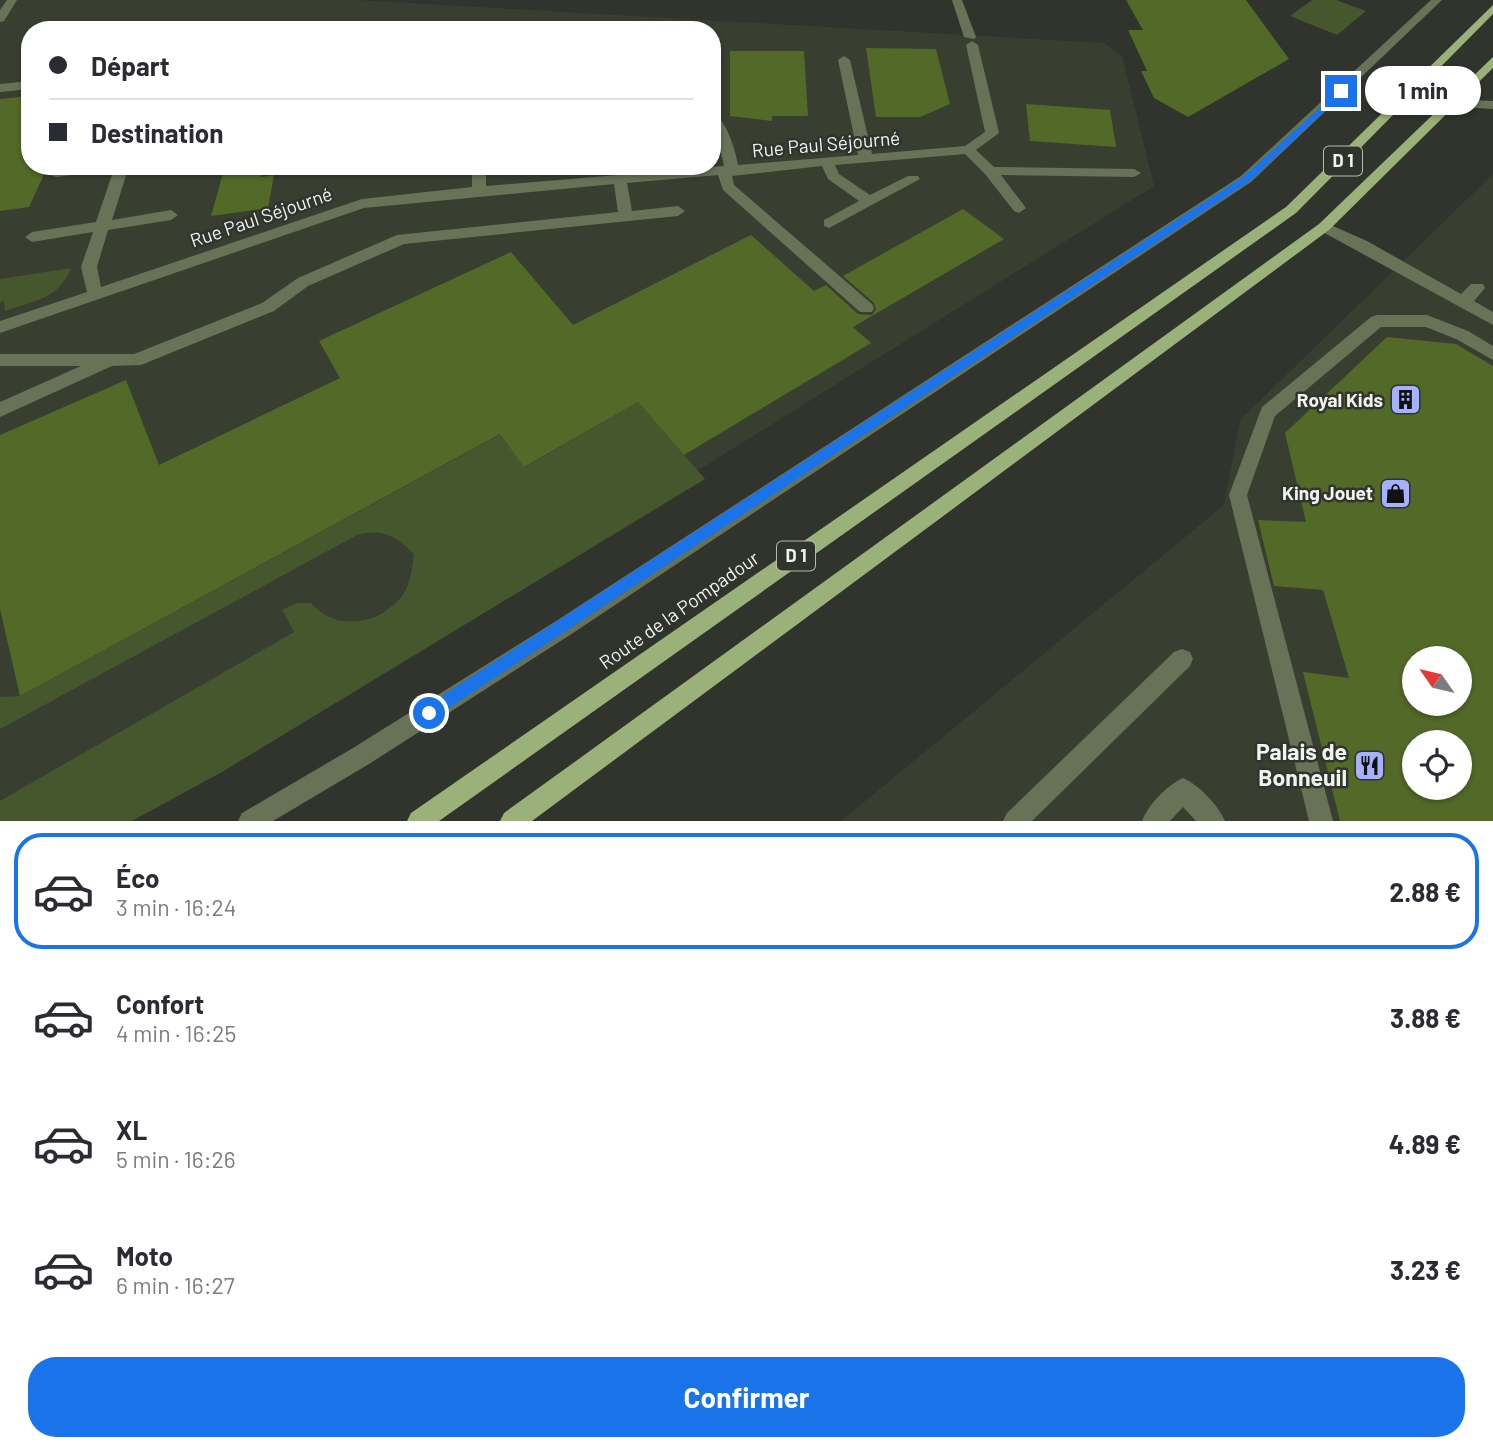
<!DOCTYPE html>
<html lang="fr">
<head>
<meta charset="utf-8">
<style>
  body { margin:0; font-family:Barlow,sans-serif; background:#f2f2f3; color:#2b2b33; height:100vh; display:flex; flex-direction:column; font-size:26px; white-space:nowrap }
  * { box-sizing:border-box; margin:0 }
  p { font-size:23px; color:#7c7c81 }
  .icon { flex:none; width:38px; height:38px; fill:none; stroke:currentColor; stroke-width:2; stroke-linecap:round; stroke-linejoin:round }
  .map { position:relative; height:821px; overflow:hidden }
  .details { display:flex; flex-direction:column; background:#fff; flex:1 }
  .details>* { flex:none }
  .banner { position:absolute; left:21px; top:21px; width:700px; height:154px; border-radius:28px; box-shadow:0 2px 5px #0004; display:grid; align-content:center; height:154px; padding:0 28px; background:#fff }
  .needle { width:46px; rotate:304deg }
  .controls { position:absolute; left:1402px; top:646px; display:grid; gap:14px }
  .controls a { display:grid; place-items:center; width:70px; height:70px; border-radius:50%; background:#fff; box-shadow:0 2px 5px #0004; font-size:35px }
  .end { position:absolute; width:32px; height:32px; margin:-16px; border:9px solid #1a73e8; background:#fff; box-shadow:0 0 0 4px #fff }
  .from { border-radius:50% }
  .bubble { position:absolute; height:49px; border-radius:24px; background:#fff; box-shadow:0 2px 5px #0004; font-size:23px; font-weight:700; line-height:49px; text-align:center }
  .banner b { display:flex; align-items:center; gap:24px; height:66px; font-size:26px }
  .banner b+b { border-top:2px solid #e1e1e2 }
  .banner i { width:18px; height:18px; background:#2b2b33 }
  ul { padding:12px 0 0; list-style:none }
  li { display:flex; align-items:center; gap:21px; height:116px; margin:0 14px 10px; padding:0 14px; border:4px solid transparent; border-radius:28px }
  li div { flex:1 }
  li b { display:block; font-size:26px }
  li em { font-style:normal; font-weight:700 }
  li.selected { border-color:#1a73e8 }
  li>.icon { width:63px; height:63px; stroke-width:1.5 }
  .primary-button { display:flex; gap:14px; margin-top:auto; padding:14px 28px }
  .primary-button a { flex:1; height:80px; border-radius:28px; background:#1a73e8; color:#fff; font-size:28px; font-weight:700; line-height:80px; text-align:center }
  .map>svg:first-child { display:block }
  .built { fill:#383f30; fill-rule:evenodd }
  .green { fill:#46562d }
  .building { fill:#526928; fill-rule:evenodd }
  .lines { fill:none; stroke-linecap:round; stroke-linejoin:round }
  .minor { fill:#677257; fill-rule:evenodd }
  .major { fill:#9ab179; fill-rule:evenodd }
  .route { fill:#1a73e8 }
  .labels { text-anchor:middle; stroke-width:5; stroke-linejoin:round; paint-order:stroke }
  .shield { fill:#30342c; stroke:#b7bab4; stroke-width:2 }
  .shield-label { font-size:18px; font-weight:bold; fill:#f1f3ee }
  .street-label { font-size:19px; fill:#f1f3ee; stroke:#30342c }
  .poi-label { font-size:19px; font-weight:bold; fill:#f1f3ee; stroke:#30342c; text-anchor:end }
  .near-poi-label { font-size:23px; font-weight:bold; fill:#f1f3ee; stroke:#30342c; text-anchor:end }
</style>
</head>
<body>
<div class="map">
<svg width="1493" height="821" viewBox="0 0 1493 821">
  <rect width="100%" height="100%" fill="#30342c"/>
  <g class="built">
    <path d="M0 0H357L1104 43 1122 56 1154 186 628 514 510 547 0 808ZM30 30H712V166H30Z"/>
    <path d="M1493 174V821H841L1224 505 1240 420ZM1414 658H1460V704H1414ZM1414 742H1460V788H1414Z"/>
  </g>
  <g class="green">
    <path d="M1312 0H1336L1366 11 1337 35 1290 16Z"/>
    <path d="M71 268C58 300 35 300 5 311L4 301 0 302V279Z"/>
    <path d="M638 402 705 479 222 772 132 821H0V801L294 632 282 610 297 603H311C335 632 379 625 402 596 411 584 412 568 414 554 396 536 382 528 357 535L0 729V697L20 696 501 434 525 467Z"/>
  </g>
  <g class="building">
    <path d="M1126 0H1246L1289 59 1188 117 1154 98 1141 71H1147L1128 30H1143Z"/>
    <path d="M866 48 936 49 950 104 920 117H876Z"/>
    <path d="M730 51H804L808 116H772V121L730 116Z"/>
    <path d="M30 96V166H48L29 207 0 211V99Z"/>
    <path d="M1026 104 1110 110 1116 147 1030 141Z"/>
    <path d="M225 166H264L261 177 274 175 268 208 211 216Z"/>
    <path d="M963 209 1004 239 853 327 871 343 684 455 638 402 524 467 500 434 20 696 0 609V435L126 380 159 465 340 378 319 341 511 252 573 325 751 235 814 291 826 285 858 314 872 315 876 309 874 303 843 276Z"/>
    <path d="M1387 337 1456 344 1493 366V821H1340L1303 672 1349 678 1323 590 1274 586 1258 520 1306 522 1285 433ZM1414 658H1460V704H1414ZM1414 742H1460V788H1414Z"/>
  </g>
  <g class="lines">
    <g class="minor">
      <path d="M7 0H17L4 21 0 22V10Z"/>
      <path d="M952 0H962L976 37 974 39 964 37Z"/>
      <path d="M1431 0H1442L1251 182 570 635 369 764 273 821H238L242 813 353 748 556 621 1241 176Z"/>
      <path d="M354 22 360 25 359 30H347L350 23Z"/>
      <path d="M972 41 978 45 999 133 976 150 994 167 1134 169 1141 173 1134 177 1001 175 1026 208 1019 213 1014 211 985 174 965 154 835 165 839 174 870 195 908 176H918L920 179 829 228 824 226V220L859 201 828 179 822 166 732 176 734 185 872 304 874 308 872 312H860L723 190 718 175 627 183 632 211 678 206 685 211 678 216 404 244 308 286 274 311 141 365 112 366 0 417V402L81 366H0V354H134L262 303 298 278 397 235 618 212 614 184 364 208 0 333V321L87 292 81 267 93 232 32 242 25 237 32 232 96 222 114 169 57 177 52 176V170L76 166H129L112 220 171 210 178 215 171 220 108 230 97 267 101 287 362 199 472 187V166H486V186L724 166C721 147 712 132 712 113 727 120 735 149 738 165L858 155 838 60 844 56 850 60 872 154 965 146 985 132 966 45Z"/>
      <path d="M30 81V89L0 92V84Z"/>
      <path d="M1451 99 1493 101V109L1447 106V100Z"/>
      <path d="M1324 222 1367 241 1461 294 1471 284H1483L1485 288 1474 301 1493 312V325L1319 230 1317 227Z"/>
      <path d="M1377 315H1427L1468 331 1493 346V360L1456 339 1426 327H1381L1275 416 1247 495 1333 821H1309L1229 495 1262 407 1371 317Z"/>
      <path d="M1182 649 1190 652 1193 659 1190 666 1032 821H1003L1007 813 1174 652Z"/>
      <path d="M1183 778C1199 785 1218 805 1225 821H1196L1183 807 1170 821H1142C1148 805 1167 785 1183 778Z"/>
    </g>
    <g class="major">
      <path d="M1493 5V14L1296 213 439 821H407L411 813 1286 207Z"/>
      <path d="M1493 57V68L1329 230 532 821H500L504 813 1319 224Z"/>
    </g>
  </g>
  <path class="route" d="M1341 89 1344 93 1250 181 434 718H423V708L1243 177Z"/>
  <defs>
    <symbol id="building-square" viewBox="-11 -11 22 22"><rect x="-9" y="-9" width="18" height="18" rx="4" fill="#a5b1fc" stroke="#30342c"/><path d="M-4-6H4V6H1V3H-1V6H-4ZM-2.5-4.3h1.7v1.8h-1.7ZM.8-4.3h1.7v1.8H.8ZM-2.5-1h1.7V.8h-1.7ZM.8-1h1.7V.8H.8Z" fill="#111"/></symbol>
    <symbol id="shop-square" viewBox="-11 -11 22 22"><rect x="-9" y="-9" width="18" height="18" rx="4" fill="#a5b1fc" stroke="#30342c"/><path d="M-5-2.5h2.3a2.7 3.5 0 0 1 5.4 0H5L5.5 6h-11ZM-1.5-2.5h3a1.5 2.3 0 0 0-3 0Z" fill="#111"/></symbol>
    <symbol id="restaurant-square" viewBox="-11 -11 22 22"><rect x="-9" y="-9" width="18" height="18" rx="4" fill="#a5b1fc" stroke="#30342c"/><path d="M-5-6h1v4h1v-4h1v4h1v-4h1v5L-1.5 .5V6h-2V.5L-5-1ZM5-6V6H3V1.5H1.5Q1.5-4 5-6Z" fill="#111"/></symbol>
  </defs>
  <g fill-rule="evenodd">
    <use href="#building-square" x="1388" y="382" width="35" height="35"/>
    <use href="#shop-square" x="1378" y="476" width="35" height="35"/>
    <use href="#restaurant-square" x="1352" y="748" width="35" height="35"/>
  </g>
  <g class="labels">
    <g class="shield">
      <rect x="1324" y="146.5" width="38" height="29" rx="5"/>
      <rect x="777" y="541.5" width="38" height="29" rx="5"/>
    </g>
    <g class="shield-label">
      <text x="1343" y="167">D 1</text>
      <text x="796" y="562">D 1</text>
    </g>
    <g class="street-label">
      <text transform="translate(826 144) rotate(-5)" y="7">Rue Paul Séjourné</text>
      <text transform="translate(261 217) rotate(-19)" y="7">Rue Paul Séjourné</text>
      <text transform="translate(679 610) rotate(-35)" y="7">Route de la Pompadour</text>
    </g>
    <g class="poi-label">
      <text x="1383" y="407">Royal Kids</text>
      <text x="1373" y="500">King Jouet</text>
    </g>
    <g class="near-poi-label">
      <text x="1347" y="760">Palais de<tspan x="1347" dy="26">Bonneuil</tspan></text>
    </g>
  </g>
</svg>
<div class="controls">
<a><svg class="needle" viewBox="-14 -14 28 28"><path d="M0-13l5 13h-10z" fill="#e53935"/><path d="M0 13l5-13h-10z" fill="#7c7c81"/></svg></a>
<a><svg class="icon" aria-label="locate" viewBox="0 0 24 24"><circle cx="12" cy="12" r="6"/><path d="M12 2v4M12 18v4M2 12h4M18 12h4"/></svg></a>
</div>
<i class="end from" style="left:429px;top:713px"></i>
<i class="end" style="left:1341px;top:91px"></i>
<div class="bubble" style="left:1365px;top:66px;width:116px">1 min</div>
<div class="banner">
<b><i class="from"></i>Départ</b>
<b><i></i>Destination</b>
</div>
</div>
<section class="details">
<ul>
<li class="selected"><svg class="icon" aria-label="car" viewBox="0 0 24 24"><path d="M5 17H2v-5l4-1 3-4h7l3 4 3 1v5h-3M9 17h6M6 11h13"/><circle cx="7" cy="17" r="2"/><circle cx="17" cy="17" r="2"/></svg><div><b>Éco</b><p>3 min · 16:24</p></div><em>2.88 €</em></li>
<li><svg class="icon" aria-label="car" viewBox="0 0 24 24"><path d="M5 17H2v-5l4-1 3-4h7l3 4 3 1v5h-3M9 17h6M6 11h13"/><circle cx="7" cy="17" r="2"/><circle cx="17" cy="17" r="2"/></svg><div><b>Confort</b><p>4 min · 16:25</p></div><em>3.88 €</em></li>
<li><svg class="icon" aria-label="car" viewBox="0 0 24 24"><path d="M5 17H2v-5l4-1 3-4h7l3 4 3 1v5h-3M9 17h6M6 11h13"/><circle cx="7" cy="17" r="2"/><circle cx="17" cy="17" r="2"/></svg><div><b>XL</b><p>5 min · 16:26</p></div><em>4.89 €</em></li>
<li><svg class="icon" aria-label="car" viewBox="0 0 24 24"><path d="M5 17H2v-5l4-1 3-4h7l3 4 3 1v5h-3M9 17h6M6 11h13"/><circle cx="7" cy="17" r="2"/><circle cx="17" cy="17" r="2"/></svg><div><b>Moto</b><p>6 min · 16:27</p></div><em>3.23 €</em></li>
</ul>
<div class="primary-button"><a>Confirmer</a></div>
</section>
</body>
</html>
